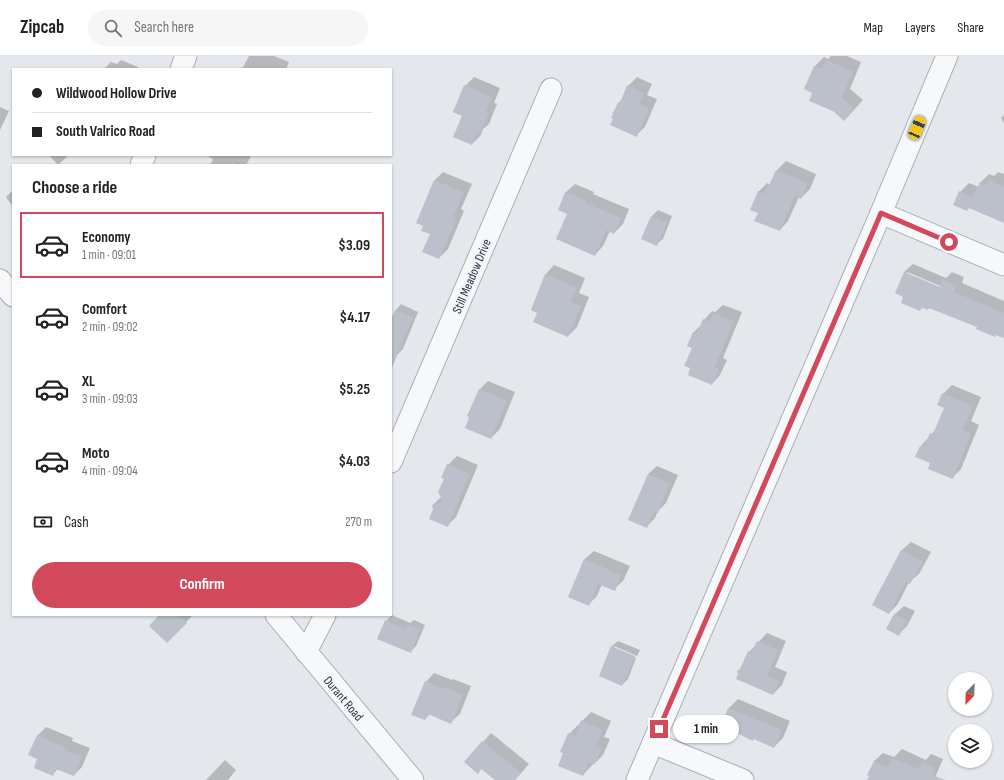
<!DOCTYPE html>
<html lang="en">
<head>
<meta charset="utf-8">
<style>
  body { margin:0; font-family:"Sofia Sans Condensed",sans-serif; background:#f6f6f6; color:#222; height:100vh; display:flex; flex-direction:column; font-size:15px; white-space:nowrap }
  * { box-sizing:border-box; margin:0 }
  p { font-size:13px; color:#767676 }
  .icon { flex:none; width:22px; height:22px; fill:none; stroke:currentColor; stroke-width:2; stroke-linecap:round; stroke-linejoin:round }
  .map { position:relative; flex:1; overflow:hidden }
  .drawer { position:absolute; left:12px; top:108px; width:380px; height:452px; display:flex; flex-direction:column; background:#fff; border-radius:0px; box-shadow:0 1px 3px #0004 }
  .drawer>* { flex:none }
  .hud { position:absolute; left:12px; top:12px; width:380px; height:88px; border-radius:0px; box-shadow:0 1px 3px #0004; display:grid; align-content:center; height:88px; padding:0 20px; background:#fff }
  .needle { width:26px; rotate:203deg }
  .controls { position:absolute; left:948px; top:616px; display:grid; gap:8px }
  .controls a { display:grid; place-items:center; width:44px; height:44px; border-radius:50%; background:#fff; box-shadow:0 1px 3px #0004; font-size:20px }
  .end { position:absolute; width:18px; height:18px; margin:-9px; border:5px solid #d1495b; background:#fff; box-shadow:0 0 0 2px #fff }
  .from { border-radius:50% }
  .bubble { position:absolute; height:28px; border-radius:14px; background:#fff; box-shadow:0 1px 3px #0004; font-size:13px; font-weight:700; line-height:28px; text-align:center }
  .car { position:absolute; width:12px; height:24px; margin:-12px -6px; border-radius:5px; box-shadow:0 0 3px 1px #0007; background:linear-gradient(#f5c518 24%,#345 0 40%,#f5c518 0 76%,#345 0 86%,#f5c518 0) }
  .hud b { display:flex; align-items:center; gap:14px; height:38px; font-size:15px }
  .hud b+b { border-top:1px solid #e0e0e0 }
  .hud i { width:10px; height:10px; background:#222 }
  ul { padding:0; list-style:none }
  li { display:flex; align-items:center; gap:12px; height:66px; margin:0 8px 6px; padding:0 12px; border:2px solid transparent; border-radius:0px }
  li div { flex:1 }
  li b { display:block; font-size:15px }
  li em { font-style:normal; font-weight:700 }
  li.selected { border-color:#d1495b }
  li>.icon { width:36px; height:36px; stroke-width:1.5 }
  h2 { padding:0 20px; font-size:18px; line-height:48px }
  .pay { display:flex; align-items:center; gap:10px; height:44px; padding:0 20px; font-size:15px }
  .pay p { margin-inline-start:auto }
  .cta { display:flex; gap:8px; margin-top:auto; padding:8px 20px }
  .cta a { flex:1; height:46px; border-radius:24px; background:#d1495b; color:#fff; font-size:16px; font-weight:700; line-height:46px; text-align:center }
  header { display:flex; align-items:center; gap:24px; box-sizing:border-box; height:56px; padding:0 20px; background:#fff; border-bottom:1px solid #e0e0e0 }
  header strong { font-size:19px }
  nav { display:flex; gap:22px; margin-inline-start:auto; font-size:14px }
  .search { width:280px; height:36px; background:#f6f6f6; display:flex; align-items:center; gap:10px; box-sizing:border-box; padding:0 14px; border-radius:22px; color:#767676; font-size:15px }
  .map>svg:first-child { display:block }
  .shadow { fill:#0003; fill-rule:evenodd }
  .building { fill:#bbc0ca }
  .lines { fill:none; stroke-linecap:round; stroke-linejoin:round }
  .minor-casing { stroke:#a9aeb7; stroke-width:23 }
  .minor { stroke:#f7f8fa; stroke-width:21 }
  .route { stroke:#d1495b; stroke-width:5 }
  .labels { text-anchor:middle; stroke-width:4; stroke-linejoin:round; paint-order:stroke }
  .street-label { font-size:13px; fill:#2b3445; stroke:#f4f6f9 }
</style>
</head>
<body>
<header>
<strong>Zipcab</strong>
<div class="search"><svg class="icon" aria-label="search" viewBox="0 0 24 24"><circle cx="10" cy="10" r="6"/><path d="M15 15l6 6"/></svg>Search here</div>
<nav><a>Map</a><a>Layers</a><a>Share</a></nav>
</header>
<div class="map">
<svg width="1004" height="724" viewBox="0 0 1004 724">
  <rect width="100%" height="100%" fill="#e4e7ec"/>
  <g class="shadow">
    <path d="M249 0H274L289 6 286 13H242Z"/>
    <path d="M831 0H847L861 6 850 33 863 44 853 55 805 33 815 10 824 1 828 3Z"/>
    <path d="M121 4 138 11 137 13H104L111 6 117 8Z"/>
    <path d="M474 21 500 32 494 47 497 48 489 68 483 73 481 79 472 88 463 60 465 30Z"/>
    <path d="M637 21 652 28 647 39 657 43 645 71 636 79 619 47 622 43 628 30Z"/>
    <path d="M0 51 9 55 0 74Z"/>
    <path d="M1004 59V67L1001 62Z"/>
    <path d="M49 99H69L58 109Z"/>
    <path d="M209 99H251L248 106 245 109H235L232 107 231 109H210L213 103 209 101Z"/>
    <path d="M786 105 816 118 810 133 801 142 799 141 788 165 780 174 759 157 758 136 767 127 771 129 777 114Z"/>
    <path d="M443 116 472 128 461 153 464 155 448 193 439 202 431 178 435 124Z"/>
    <path d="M998 116 1004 118V166L970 151 960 136 969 127 979 131 981 126 989 118 994 120Z"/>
    <path d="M575 128 594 136 593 138 629 153 623 168 614 177 610 175 603 190 595 199 569 157 559 153 566 136Z"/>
    <path d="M13 134V151L6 141Z"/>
    <path d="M658 154 672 160 663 183 657 188 642 182 652 160Z"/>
    <path d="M913 208 946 222 952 216 964 221 962 227 1004 245V281L930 251 928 253 905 240 904 216ZM907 216 945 232 944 234 907 218Z"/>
    <path d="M554 209 585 222 579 237 589 241 577 271 568 280 539 256 532 254 546 218Z"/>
    <path d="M401 248 418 256 403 293 397 299 391 296V265L396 254Z"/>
    <path d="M723 249 742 256 723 302 727 304 720 319 712 328 692 312 693 291 689 289 694 276 702 268 704 264 712 255 715 256Z"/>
    <path d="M488 325 515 336 500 373 491 382 479 334Z"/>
    <path d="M952 329 981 341 971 365 979 369 961 413 952 422 931 407 921 390 938 371 946 352 943 338Z"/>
    <path d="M457 400 478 409 456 461 447 470 433 449 442 440 448 409Z"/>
    <path d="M657 410 678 419 666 447 658 455 655 462 646 471 648 418Z"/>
    <path d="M911 486 931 496 919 518 909 526 898 548 889 557 873 549 902 494Z"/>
    <path d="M594 495 630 510 623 525 614 533 602 528 597 540 589 548 570 540 585 503Z"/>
    <path d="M904 550 915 555 907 570 899 578 887 572 895 558Z"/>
    <path d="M160 559H191L192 560 167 586Z"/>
    <path d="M392 559 410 567 414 564 425 569 416 590 410 596 386 565Z"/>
    <path d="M767 577 786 585 775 611 787 616 782 629 773 638 739 618 749 596Z"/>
    <path d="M618 585 640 594 637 600 614 590V592L636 602 628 623 622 629 600 619 612 590Z"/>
    <path d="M434 617 452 624 453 623 471 630 460 658 451 666 430 658 425 663 426 626Z"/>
    <path d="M738 643 790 665 783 682 774 691 722 669 729 652Z"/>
    <path d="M591 656 611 665 604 681 610 683 603 699 594 708H593L583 719 569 678 578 669 580 670 582 665Z"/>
    <path d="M46 671 73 682 72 685 90 692 82 711 74 719 58 713 53 718 39 702 37 680Z"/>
    <path d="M491 677 529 708 515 724H496L482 712 478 716 465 706Z"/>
    <path d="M902 693 926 704 931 698 943 703 934 724H868L874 705 883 697 894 701Z"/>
    <path d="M225 704 236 714 228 724H206Z"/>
  </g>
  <g class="building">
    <path d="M826 4 853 15 842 42 855 53 844 65 833 55 809 45 812 37 804 33 814 10 822 13Z"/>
    <path d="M464 29 492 41 486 55 489 57 480 78 477 77 472 89 453 81 462 60 453 56Z"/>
    <path d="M627 29 644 37 639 48 649 52 637 81 610 69 613 63 611 62 618 46 620 47Z"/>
    <path d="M776 114 808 127 801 143 795 140 780 175 754 165 758 157 750 154 758 135 764 138 767 132H768Z"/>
    <path d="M434 124 464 136 453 162 456 164 439 203 422 196 430 178 421 175 423 170 416 167Z"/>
    <path d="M988 124 1004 131V167L969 152 967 155 953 149 959 135 973 141 980 126 986 129Z"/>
    <path d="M565 136 586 144 585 147 621 162 614 178 606 174 595 200 556 183 567 158 558 154Z"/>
    <path d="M651 160 667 166 657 190 641 183Z"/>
    <path d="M904 216 940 231 942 224 956 230 954 236 1004 257V282L996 279 995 281 976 273 977 271 929 252 928 254 922 252 920 255 901 247 903 241 895 237Z"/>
    <path d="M545 218 577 231 571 246 581 250 568 281 533 266 537 257 531 254Z"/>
    <path d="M395 254 413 261 391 314V263Z"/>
    <path d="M713 257 734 265 715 311 719 313 712 329 688 319 690 312 684 310 692 292 687 290 693 276 697 277 703 263 710 266Z"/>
    <path d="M479 333 507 345 491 383 465 372 469 361 467 360Z"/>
    <path d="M942 337 973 350 963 374 971 377 953 423 928 413 930 407 915 401 920 390 924 391 930 377 933 378 944 352 937 349Z"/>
    <path d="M447 408 470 418 448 471 429 463 433 453 432 449 443 445 438 436 444 423 441 422Z"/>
    <path d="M648 418 670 427 658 457 654 455 647 472 628 464Z"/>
    <path d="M901 494 923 505 910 528 906 526 889 558 872 549Z"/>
    <path d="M584 503 621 519 615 535 598 528 589 550 568 541Z"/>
    <path d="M894 558 907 564 899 580 886 573Z"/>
    <path d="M159 559H179L187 567 167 587 149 570Z"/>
    <path d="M385 564 405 573 407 569 420 574 411 597 377 583Z"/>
    <path d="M757 585 778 594 767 620 779 625 773 639 736 623 738 618 737 615 740 613 748 595 752 597Z"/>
    <path d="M611 590 635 600 622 630 599 620Z"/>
    <path d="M425 625 443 633 444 631 463 639 451 668 428 658 425 664 411 659Z"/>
    <path d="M728 652 782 674 774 692 754 683 753 685 721 669Z"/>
    <path d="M581 664 603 674 596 690 602 692 594 709 589 707 583 720 558 710 563 697 560 696 568 677 575 680Z"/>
    <path d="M37 679 65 691 64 694 82 701 74 720 56 713 53 720 34 712 37 703 28 699Z"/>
    <path d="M482 685 521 717 515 724H495L481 713 478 718 464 706Z"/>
    <path d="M892 702 919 713 922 706 935 712 932 719 945 724H867L869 720 867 719 874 705 888 711Z"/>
  </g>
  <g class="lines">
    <defs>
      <g id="minor">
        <path d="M181 13 186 0"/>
        <path d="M141 109 145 99"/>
        <path d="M881 157 1004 209"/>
        <path d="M0 224 13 240"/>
        <path d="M391 406 551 33"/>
        <path d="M276 559 413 724"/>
        <path d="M306 596 325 559"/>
        <path d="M653 687 743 724"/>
        <path d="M637 724 881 157 947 0"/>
      </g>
    </defs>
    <use href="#minor" class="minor-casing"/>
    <use href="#minor" class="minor"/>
  </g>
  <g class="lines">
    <path class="route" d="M659 673 881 157 949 186"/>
  </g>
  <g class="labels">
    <g class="street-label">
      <text transform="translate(471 220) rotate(-67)" y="5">Still Meadow Drive</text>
      <text transform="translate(344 642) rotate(50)" y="5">Durant Road</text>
    </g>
  </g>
</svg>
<div class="controls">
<a><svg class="needle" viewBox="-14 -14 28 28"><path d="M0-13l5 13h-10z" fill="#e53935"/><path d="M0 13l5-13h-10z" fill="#767676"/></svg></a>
<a><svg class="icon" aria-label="layers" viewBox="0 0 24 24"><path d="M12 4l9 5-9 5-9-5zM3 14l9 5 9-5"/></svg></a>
</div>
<i class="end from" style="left:949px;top:186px"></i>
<i class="end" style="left:659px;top:673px"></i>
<div class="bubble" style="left:673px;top:659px;width:66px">1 min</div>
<i class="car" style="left:917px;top:72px;rotate:23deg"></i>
<div class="hud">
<b><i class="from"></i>Wildwood Hollow Drive</b>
<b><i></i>South Valrico Road</b>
</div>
<section class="drawer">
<h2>Choose a ride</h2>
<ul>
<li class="selected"><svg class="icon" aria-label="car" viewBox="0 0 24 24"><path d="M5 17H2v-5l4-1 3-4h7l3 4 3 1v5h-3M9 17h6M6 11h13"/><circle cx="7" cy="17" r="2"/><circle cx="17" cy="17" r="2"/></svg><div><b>Economy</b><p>1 min · 09:01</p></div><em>$3.09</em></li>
<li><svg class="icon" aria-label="car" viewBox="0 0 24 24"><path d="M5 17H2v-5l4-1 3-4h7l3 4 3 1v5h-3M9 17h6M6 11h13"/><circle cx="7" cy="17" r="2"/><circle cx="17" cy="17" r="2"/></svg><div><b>Comfort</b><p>2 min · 09:02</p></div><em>$4.17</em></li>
<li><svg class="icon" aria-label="car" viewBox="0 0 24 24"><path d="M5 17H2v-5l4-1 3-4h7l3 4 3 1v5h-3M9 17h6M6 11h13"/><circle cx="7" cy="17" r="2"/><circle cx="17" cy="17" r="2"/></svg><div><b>XL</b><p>3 min · 09:03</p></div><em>$5.25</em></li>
<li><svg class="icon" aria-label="car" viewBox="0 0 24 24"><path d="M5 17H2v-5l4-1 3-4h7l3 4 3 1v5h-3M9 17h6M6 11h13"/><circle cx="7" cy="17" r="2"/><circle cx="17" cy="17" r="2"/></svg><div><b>Moto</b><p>4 min · 09:04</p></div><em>$4.03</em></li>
</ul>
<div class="pay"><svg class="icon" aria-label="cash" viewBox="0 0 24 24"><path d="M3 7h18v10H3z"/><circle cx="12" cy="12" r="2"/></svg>Cash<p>270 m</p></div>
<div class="cta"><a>Confirm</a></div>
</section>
</div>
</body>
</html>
